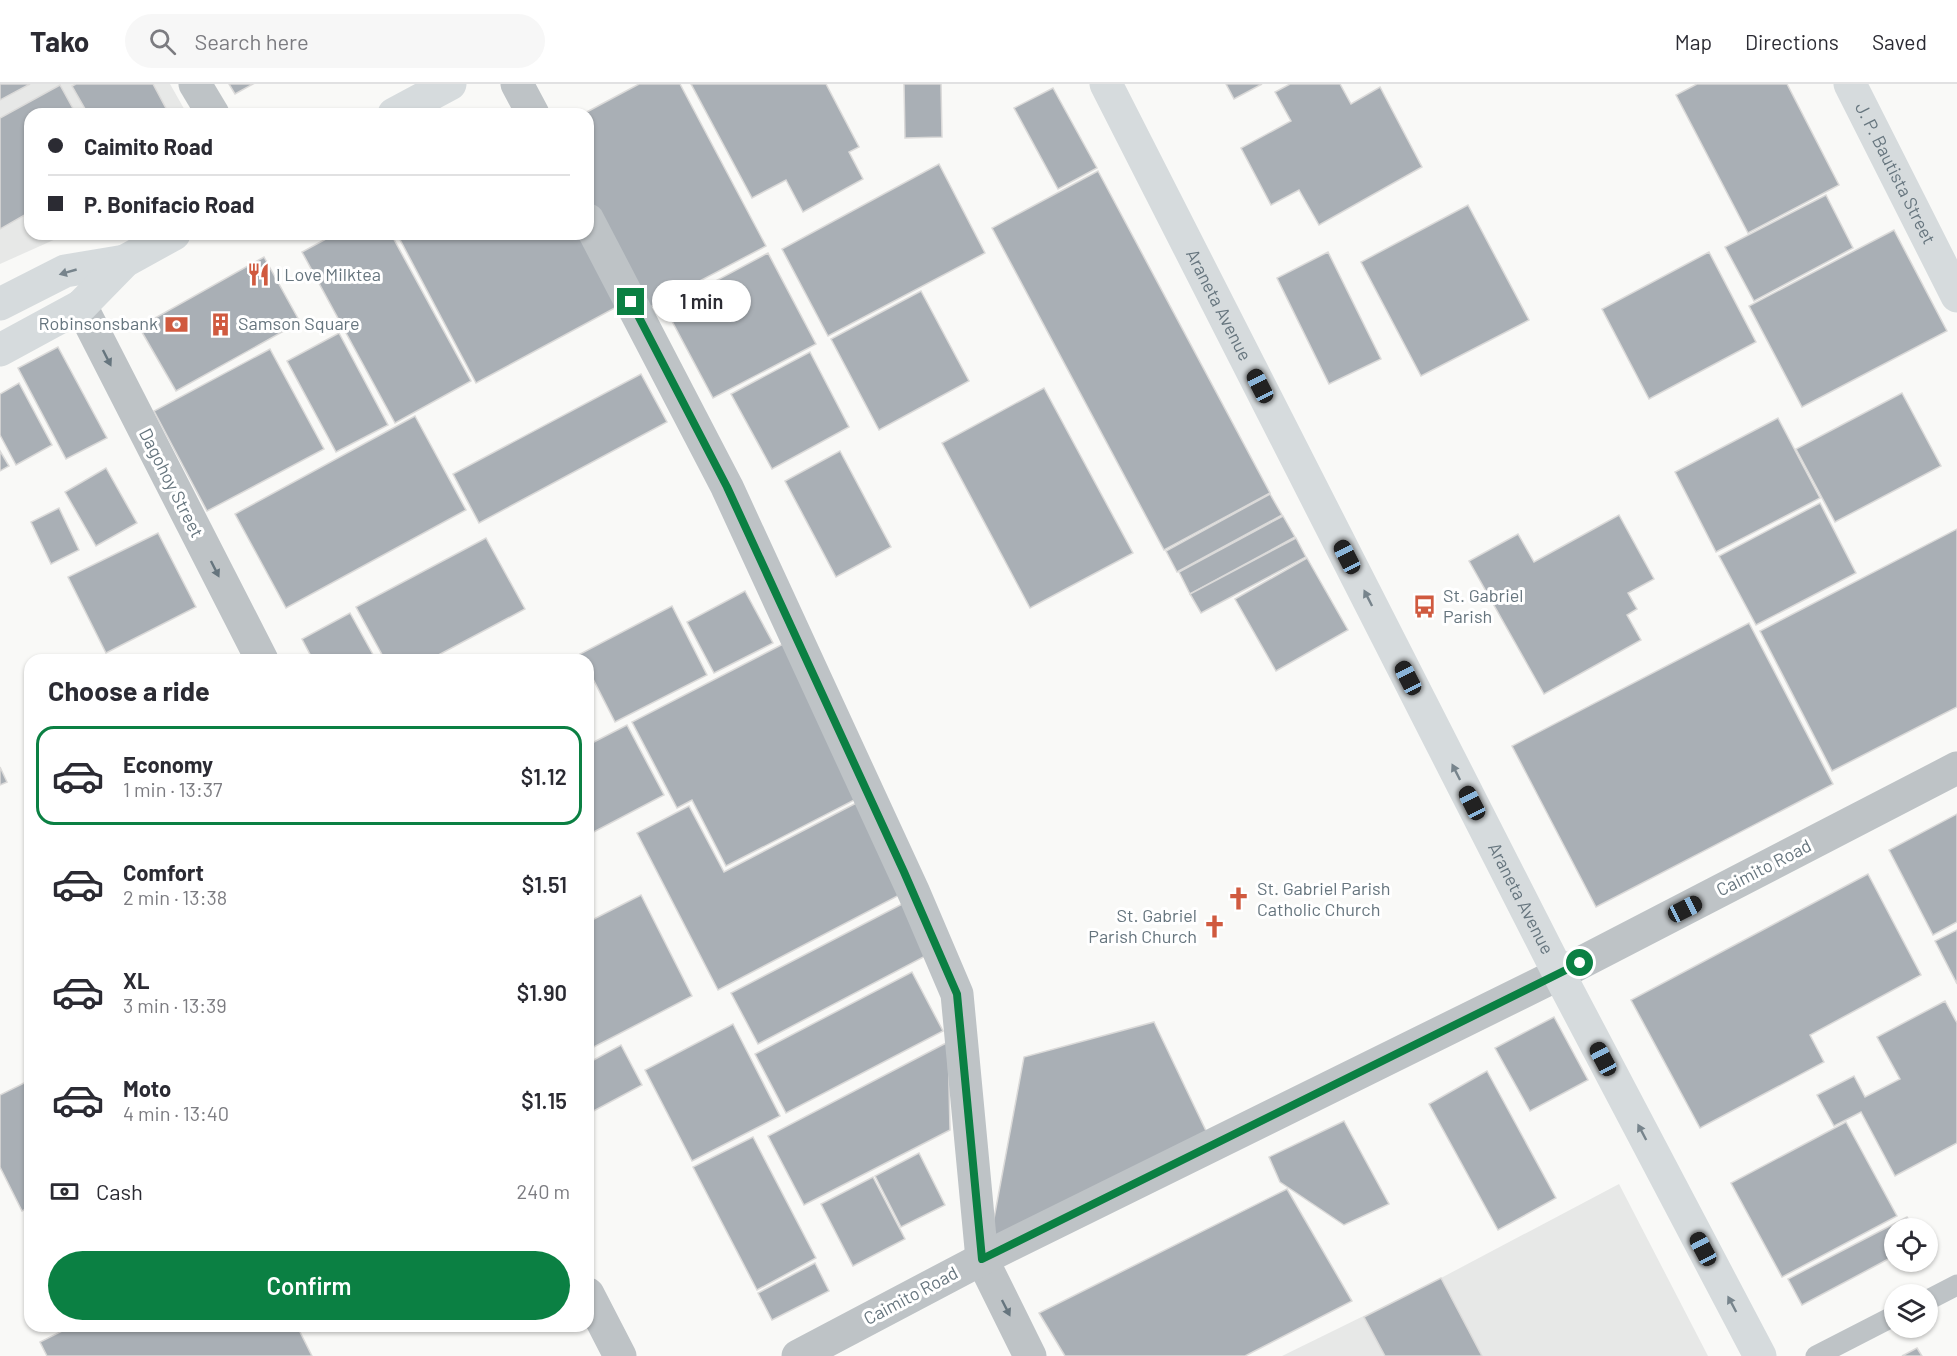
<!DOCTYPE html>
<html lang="en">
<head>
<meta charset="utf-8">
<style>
  body { margin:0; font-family:Barlow,sans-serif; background:#f7f7f7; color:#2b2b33; height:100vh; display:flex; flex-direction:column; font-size:22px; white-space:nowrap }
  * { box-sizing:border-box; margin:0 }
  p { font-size:20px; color:#7c7c81 }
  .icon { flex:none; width:33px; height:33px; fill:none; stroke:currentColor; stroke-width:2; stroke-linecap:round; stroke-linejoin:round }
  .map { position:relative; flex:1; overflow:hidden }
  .panel { position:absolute; left:24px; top:570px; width:570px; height:678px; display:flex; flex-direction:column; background:#fff; border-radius:18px; box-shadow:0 2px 4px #0004 }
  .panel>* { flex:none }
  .top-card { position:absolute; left:24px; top:24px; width:570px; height:132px; border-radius:18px; box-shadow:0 2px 4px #0004; display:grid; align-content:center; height:132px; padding:0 24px; background:#fff }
  .fabs { position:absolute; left:1884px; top:1134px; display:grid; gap:12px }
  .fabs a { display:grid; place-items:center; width:54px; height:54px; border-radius:50%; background:#fff; box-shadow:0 2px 4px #0004; font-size:30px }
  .end { position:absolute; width:27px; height:27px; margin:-14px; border:8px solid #0b8043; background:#fff; box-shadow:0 0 0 3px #fff }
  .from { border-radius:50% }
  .bubble { position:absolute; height:42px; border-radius:21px; background:#fff; box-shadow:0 2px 4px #0004; font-size:20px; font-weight:600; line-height:42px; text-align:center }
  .car { position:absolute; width:18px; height:36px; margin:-18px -9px; border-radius:8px; box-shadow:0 0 4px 2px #0007; background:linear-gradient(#222 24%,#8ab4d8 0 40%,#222 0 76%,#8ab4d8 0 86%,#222 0) }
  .top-card b { display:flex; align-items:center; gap:21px; height:57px; font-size:22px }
  .top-card b+b { border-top:2px solid #e1e1e2 }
  .top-card i { width:15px; height:15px; background:#2b2b33 }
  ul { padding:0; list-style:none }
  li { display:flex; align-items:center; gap:18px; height:99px; margin:0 12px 9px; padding:0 12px; border:3px solid transparent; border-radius:18px }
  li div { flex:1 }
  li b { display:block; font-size:22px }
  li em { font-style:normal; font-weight:600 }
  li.active { border-color:#0b8043 }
  li>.icon { width:54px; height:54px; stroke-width:1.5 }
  h2 { padding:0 24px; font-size:27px; line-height:72px }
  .pay { display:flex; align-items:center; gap:15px; height:66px; padding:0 24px; font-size:22px }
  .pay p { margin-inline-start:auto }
  .primary-button { display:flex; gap:12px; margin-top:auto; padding:12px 24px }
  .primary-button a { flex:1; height:69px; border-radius:36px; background:#0b8043; color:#fff; font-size:24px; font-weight:600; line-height:69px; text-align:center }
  header { display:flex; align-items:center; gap:36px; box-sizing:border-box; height:84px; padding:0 30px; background:#fff; border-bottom:2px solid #e1e1e2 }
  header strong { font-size:28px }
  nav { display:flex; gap:33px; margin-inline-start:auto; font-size:21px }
  .search { width:420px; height:54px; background:#f7f7f7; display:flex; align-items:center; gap:15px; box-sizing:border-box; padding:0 21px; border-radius:33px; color:#7c7c81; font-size:22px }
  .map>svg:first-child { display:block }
  .built { fill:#e7e8e7 }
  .building { fill:#a9afb5; stroke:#dbdad9; stroke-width:1.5 }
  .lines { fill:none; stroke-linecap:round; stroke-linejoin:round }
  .lane { stroke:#bec3c6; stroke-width:21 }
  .street { stroke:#bec3c6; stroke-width:33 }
  .secondary { stroke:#d6dbdd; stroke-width:33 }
  .highway { stroke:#d6dbdd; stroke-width:33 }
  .oneway { fill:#77848c }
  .oneway2 { fill:#66757e }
  .route { stroke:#0b8043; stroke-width:8 }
  .labels { text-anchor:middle; stroke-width:6; stroke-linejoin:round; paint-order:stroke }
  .street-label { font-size:18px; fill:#66757e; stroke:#fff }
  .poi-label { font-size:18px; fill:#66757e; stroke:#fff; text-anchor:start }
</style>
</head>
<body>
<header>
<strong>Tako</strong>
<div class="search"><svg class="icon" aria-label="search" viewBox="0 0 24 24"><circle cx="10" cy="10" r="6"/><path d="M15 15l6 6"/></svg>Search here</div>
<nav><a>Map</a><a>Directions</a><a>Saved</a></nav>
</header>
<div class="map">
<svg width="1957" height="1272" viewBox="0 0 1957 1272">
  <rect width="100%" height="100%" fill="#f9f9f7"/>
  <g class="built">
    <path d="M0 0H170L187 30H30V150H67L0 180Z"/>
    <path d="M1619 1100 1708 1272H1282L1441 1194Z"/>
  </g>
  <g class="building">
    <path d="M0 0H30L0 16Z"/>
    <path d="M76 0H153L169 30H88L72 2Z"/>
    <path d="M229 0H253L235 10Z"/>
    <path d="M639 0H680L766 162 643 227 588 123V30H583Z"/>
    <path d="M691 0H826L859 63 849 68 863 95 803 128 786 96 752 114Z"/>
    <path d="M904 0H941L942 53 905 54Z"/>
    <path d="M1226 0H1262L1234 15Z"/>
    <path d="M1290 0H1340L1351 20 1380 3 1422 83 1319 141 1299 106 1271 121 1241 64 1291 37 1275 8Z"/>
    <path d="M1697 0H1787L1839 101 1748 149 1676 11Z"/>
    <path d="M60 1 76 30H30V128L0 145V34Z"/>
    <path d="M1053 4 1097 84 1058 105 1014 24Z"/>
    <path d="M939 80 985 169 828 252 782 165Z"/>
    <path d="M1098 87 1270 409 1164 466 992 144Z"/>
    <path d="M1826 111 1853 164 1754 217 1725 163Z"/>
    <path d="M1468 121 1529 236 1421 292 1361 178Z"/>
    <path d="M1894 146 1947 247 1802 323 1749 222Z"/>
    <path d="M335 150H391L471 297 395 339 302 168Z"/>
    <path d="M397 150H588L624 219 476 299Z"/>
    <path d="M1328 168 1381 275 1329 300 1277 194Z"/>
    <path d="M1709 168 1756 258 1649 315 1602 225Z"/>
    <path d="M768 169 816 260 713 314 665 224Z"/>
    <path d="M264 173 300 238 176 307 139 243Z"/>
    <path d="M921 207 969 297 879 346 831 255Z"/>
    <path d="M339 249 388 341 336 368 287 277Z"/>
    <path d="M58 263 107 354 66 375 18 284Z"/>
    <path d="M270 265 324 365 207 427 154 327Z"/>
    <path d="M810 268 849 343 772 385 731 310Z"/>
    <path d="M641 290 667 338 479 439 453 390Z"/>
    <path d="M19 299 52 361 16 381 0 351V310Z"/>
    <path d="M1044 304 1133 469 1030 524 942 359Z"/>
    <path d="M1902 309 1941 382 1835 438 1796 365Z"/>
    <path d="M415 332 466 426 286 524 235 430Z"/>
    <path d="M1778 334 1820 414 1716 468 1675 388Z"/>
    <path d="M0 367 9 382 0 387Z"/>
    <path d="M840 367 891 463 836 493 785 397Z"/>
    <path d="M106 384 137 439 96 462 65 408Z"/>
    <path d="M1270 410 1282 431 1177 488 1166 467Z"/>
    <path d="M1820 419 1856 489 1756 541 1719 472Z"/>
    <path d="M59 424 79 466 51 480 31 438Z"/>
    <path d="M1619 431 1654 495 1628 509 1637 525 1627 531 1641 556 1544 610 1469 477 1518 450 1534 478Z"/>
    <path d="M1283 432 1295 453 1190 510 1179 488Z"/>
    <path d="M1957 445V623L1832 687 1760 547Z"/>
    <path d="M158 449 196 523 106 569 68 493Z"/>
    <path d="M486 454 525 525 429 576H385L356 523Z"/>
    <path d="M1296 454 1306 473 1201 529 1190 510Z"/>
    <path d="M1307 474 1348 546 1276 587 1235 515Z"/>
    <path d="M745 507 773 559 714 589 687 538Z"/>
    <path d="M672 522 707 591 615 638 588 585V576H583L580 570Z"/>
    <path d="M350 529 376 576H313L302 555Z"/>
    <path d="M1749 539 1833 700 1596 823 1512 662Z"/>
    <path d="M785 559 864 711 726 782 692 716 677 724 632 638Z"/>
    <path d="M627 641 664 711 588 751V661Z"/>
    <path d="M0 683 7 698 0 701Z"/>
    <path d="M862 716 909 806 718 906 637 749 689 722 724 788Z"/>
    <path d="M1957 730V838L1933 851 1889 766Z"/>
    <path d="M1868 790 1921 891 1810 951 1824 978 1700 1044 1631 916Z"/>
    <path d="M641 811 692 912 588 966V838Z"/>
    <path d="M906 818 933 868 758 960 731 909Z"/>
    <path d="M1957 846V900L1935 857Z"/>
    <path d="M912 888 943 947 786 1029 755 970Z"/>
    <path d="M1945 917 1957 939V1059L1895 1092 1861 1028 1834 1042 1817 1011 1854 992 1865 1013 1900 995 1877 953Z"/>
    <path d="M1554 933 1588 996 1530 1027 1495 964Z"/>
    <path d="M1154 938 1208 1051 990 1156 1024 973Z"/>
    <path d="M733 940 780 1032 692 1077 645 986Z"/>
    <path d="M948 958 950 1046 804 1121 768 1052Z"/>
    <path d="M621 961 642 1001 588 1030V979Z"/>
    <path d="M1487 987 1556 1114 1498 1146 1429 1020Z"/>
    <path d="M30 996V1123L22 1127 0 1083V1011Z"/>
    <path d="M1344 1037 1389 1120 1344 1141 1280 1098 1269 1073Z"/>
    <path d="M1846 1038 1897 1132 1782 1193 1731 1099Z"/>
    <path d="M753 1053 816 1174 757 1206 693 1083Z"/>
    <path d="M919 1069 945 1121 901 1143 875 1092Z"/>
    <path d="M873 1093 905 1155 853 1182 821 1120Z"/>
    <path d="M1287 1105 1352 1217 1245 1272H1065L1039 1229Z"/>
    <path d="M1907 1133 1914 1144H1894V1172L1802 1221 1788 1195Z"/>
    <path d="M815 1179 829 1207 772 1236 758 1209Z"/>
    <path d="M1441 1194 1482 1272H1385L1364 1233Z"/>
    <path d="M72 1242H297L312 1272H47L40 1258Z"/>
    <path d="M1917 1264 1922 1272H1902Z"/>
  </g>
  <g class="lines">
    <g class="lane">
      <path d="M1928 1216 1957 1201"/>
      <path d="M1816 1272 1894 1232"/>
    </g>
    <g class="street">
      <path d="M195 0 213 30"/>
      <path d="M517 0 533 30"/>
      <path d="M588 136 727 403 914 809 957 910 982 1175 1030 1272"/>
      <path d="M81 222 262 576"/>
      <path d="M588 1210 620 1272"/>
      <path d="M798 1272 982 1175 1559 890 1957 684"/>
    </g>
    <g class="secondary">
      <path id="s1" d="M1106 0 1559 890 1760 1272"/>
      <path id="s2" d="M1850 0 1957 212"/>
    </g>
    <g class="highway">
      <path d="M394 30 450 0"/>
      <path d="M0 220 65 187 125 177"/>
      <path d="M0 266 81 222 125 177 174 150"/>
    </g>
  </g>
  <defs><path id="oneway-solid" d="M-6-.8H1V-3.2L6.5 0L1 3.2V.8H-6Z" transform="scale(1.5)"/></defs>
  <g class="oneway">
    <use href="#oneway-solid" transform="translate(68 188) rotate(164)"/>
    <use href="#oneway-solid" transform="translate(1368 514) rotate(-117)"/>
    <use href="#oneway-solid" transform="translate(1456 688) rotate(-117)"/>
    <use href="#oneway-solid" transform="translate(1642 1048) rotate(-118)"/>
    <use href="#oneway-solid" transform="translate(1732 1220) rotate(-118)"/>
  </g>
  <g class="oneway2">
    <use href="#oneway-solid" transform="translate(107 274) rotate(63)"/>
    <use href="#oneway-solid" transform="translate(215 485) rotate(63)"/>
    <use href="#oneway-solid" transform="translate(1006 1224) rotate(63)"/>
  </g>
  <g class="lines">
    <path class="route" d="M631 218 727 403 904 788 957 910 982 1175 1580 879"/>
  </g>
  <defs>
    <symbol id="restaurant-bare" viewBox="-9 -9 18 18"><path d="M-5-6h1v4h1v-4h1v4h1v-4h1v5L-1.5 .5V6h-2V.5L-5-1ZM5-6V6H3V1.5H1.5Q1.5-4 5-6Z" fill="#d05a3f" stroke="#fff" stroke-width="2.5" paint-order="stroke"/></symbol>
    <symbol id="bank-bare" viewBox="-9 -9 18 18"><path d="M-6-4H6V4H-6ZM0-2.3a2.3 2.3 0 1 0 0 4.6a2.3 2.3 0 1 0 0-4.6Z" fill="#d05a3f" stroke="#fff" stroke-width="2.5" paint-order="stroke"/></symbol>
    <symbol id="building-bare" viewBox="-9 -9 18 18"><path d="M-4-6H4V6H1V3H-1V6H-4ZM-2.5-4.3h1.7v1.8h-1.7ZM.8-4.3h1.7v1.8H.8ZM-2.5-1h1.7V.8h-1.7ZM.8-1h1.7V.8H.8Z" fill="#d05a3f" stroke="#fff" stroke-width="2.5" paint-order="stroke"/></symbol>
    <symbol id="bus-bare" viewBox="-9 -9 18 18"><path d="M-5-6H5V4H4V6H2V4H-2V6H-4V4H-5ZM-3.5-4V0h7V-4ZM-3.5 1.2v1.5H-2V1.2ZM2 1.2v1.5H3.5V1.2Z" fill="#d05a3f" stroke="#fff" stroke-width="2.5" paint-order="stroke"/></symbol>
    <symbol id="church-bare" viewBox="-9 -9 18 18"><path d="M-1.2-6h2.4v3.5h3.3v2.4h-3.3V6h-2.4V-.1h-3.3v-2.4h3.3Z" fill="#d05a3f" stroke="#fff" stroke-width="2.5" paint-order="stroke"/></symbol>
  </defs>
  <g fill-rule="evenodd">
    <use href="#restaurant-bare" x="242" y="174" width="33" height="33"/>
    <use href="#bank-bare" x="160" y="224" width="33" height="33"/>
    <use href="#building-bare" x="204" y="224" width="33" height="33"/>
    <use href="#bus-bare" x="1408" y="506" width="33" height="33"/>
    <use href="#church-bare" x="1222" y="798" width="33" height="33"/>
    <use href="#church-bare" x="1198" y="826" width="33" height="33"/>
  </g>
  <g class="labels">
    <g class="street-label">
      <text dy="6" stroke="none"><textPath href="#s2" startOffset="100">J. P. Bautista Street</textPath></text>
      <text dy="6" stroke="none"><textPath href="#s1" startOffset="248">Araneta Avenue</textPath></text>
      <text transform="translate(171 399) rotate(63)" y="6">Dagohoy Street</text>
      <text transform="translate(1764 784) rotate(-27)" y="6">Caimito Road</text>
      <text dy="6" stroke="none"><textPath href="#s1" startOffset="914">Araneta Avenue</textPath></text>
      <text transform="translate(911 1212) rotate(-28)" y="6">Caimito Road</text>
    </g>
    <g class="poi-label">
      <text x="276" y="197">I Love Milktea</text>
      <text x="158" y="246" text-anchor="end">Robinsonsbank</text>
      <text x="238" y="246">Samson Square</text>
      <text x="1443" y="518">St. Gabriel<tspan x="1443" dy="21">Parish</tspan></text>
      <text x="1257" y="811">St. Gabriel Parish<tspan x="1257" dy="21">Catholic Church</tspan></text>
      <text x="1197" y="838" text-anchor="end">St. Gabriel<tspan x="1197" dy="21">Parish Church</tspan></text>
    </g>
  </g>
</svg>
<div class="fabs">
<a><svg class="icon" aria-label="locate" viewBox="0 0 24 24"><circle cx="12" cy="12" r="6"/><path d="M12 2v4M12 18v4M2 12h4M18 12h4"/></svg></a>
<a><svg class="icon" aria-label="layers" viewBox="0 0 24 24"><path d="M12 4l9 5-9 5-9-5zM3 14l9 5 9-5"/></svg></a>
</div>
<i class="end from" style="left:1580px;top:879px"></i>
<i class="end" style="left:631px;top:218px"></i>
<div class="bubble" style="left:652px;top:196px;width:99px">1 min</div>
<i class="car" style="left:1260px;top:302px;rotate:333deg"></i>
<i class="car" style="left:1347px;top:473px;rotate:333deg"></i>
<i class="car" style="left:1408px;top:594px;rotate:333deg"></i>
<i class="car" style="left:1472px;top:719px;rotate:333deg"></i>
<i class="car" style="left:1685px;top:825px;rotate:63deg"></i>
<i class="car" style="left:1603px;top:975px;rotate:332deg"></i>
<i class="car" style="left:1703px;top:1165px;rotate:332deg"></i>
<div class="top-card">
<b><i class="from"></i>Caimito Road</b>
<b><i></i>P. Bonifacio Road</b>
</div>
<section class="panel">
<h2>Choose a ride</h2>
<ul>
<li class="active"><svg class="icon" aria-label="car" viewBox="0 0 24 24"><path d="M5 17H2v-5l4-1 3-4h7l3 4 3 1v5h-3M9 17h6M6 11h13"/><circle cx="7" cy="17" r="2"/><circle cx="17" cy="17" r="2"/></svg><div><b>Economy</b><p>1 min · 13:37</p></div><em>$1.12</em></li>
<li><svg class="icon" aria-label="car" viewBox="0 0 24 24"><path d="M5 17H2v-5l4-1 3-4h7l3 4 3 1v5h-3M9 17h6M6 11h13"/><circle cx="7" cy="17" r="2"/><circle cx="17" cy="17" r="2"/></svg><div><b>Comfort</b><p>2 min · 13:38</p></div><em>$1.51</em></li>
<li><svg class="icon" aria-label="car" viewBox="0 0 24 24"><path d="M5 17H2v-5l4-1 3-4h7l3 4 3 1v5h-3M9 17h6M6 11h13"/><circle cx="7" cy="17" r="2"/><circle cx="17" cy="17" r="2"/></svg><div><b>XL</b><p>3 min · 13:39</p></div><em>$1.90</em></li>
<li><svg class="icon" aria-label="car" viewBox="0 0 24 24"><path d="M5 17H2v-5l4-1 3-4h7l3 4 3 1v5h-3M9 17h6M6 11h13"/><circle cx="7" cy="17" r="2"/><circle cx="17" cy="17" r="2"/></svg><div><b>Moto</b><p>4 min · 13:40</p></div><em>$1.15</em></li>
</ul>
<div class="pay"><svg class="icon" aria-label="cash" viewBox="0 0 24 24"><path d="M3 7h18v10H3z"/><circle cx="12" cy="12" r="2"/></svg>Cash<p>240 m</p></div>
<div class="primary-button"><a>Confirm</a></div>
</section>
</div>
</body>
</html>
